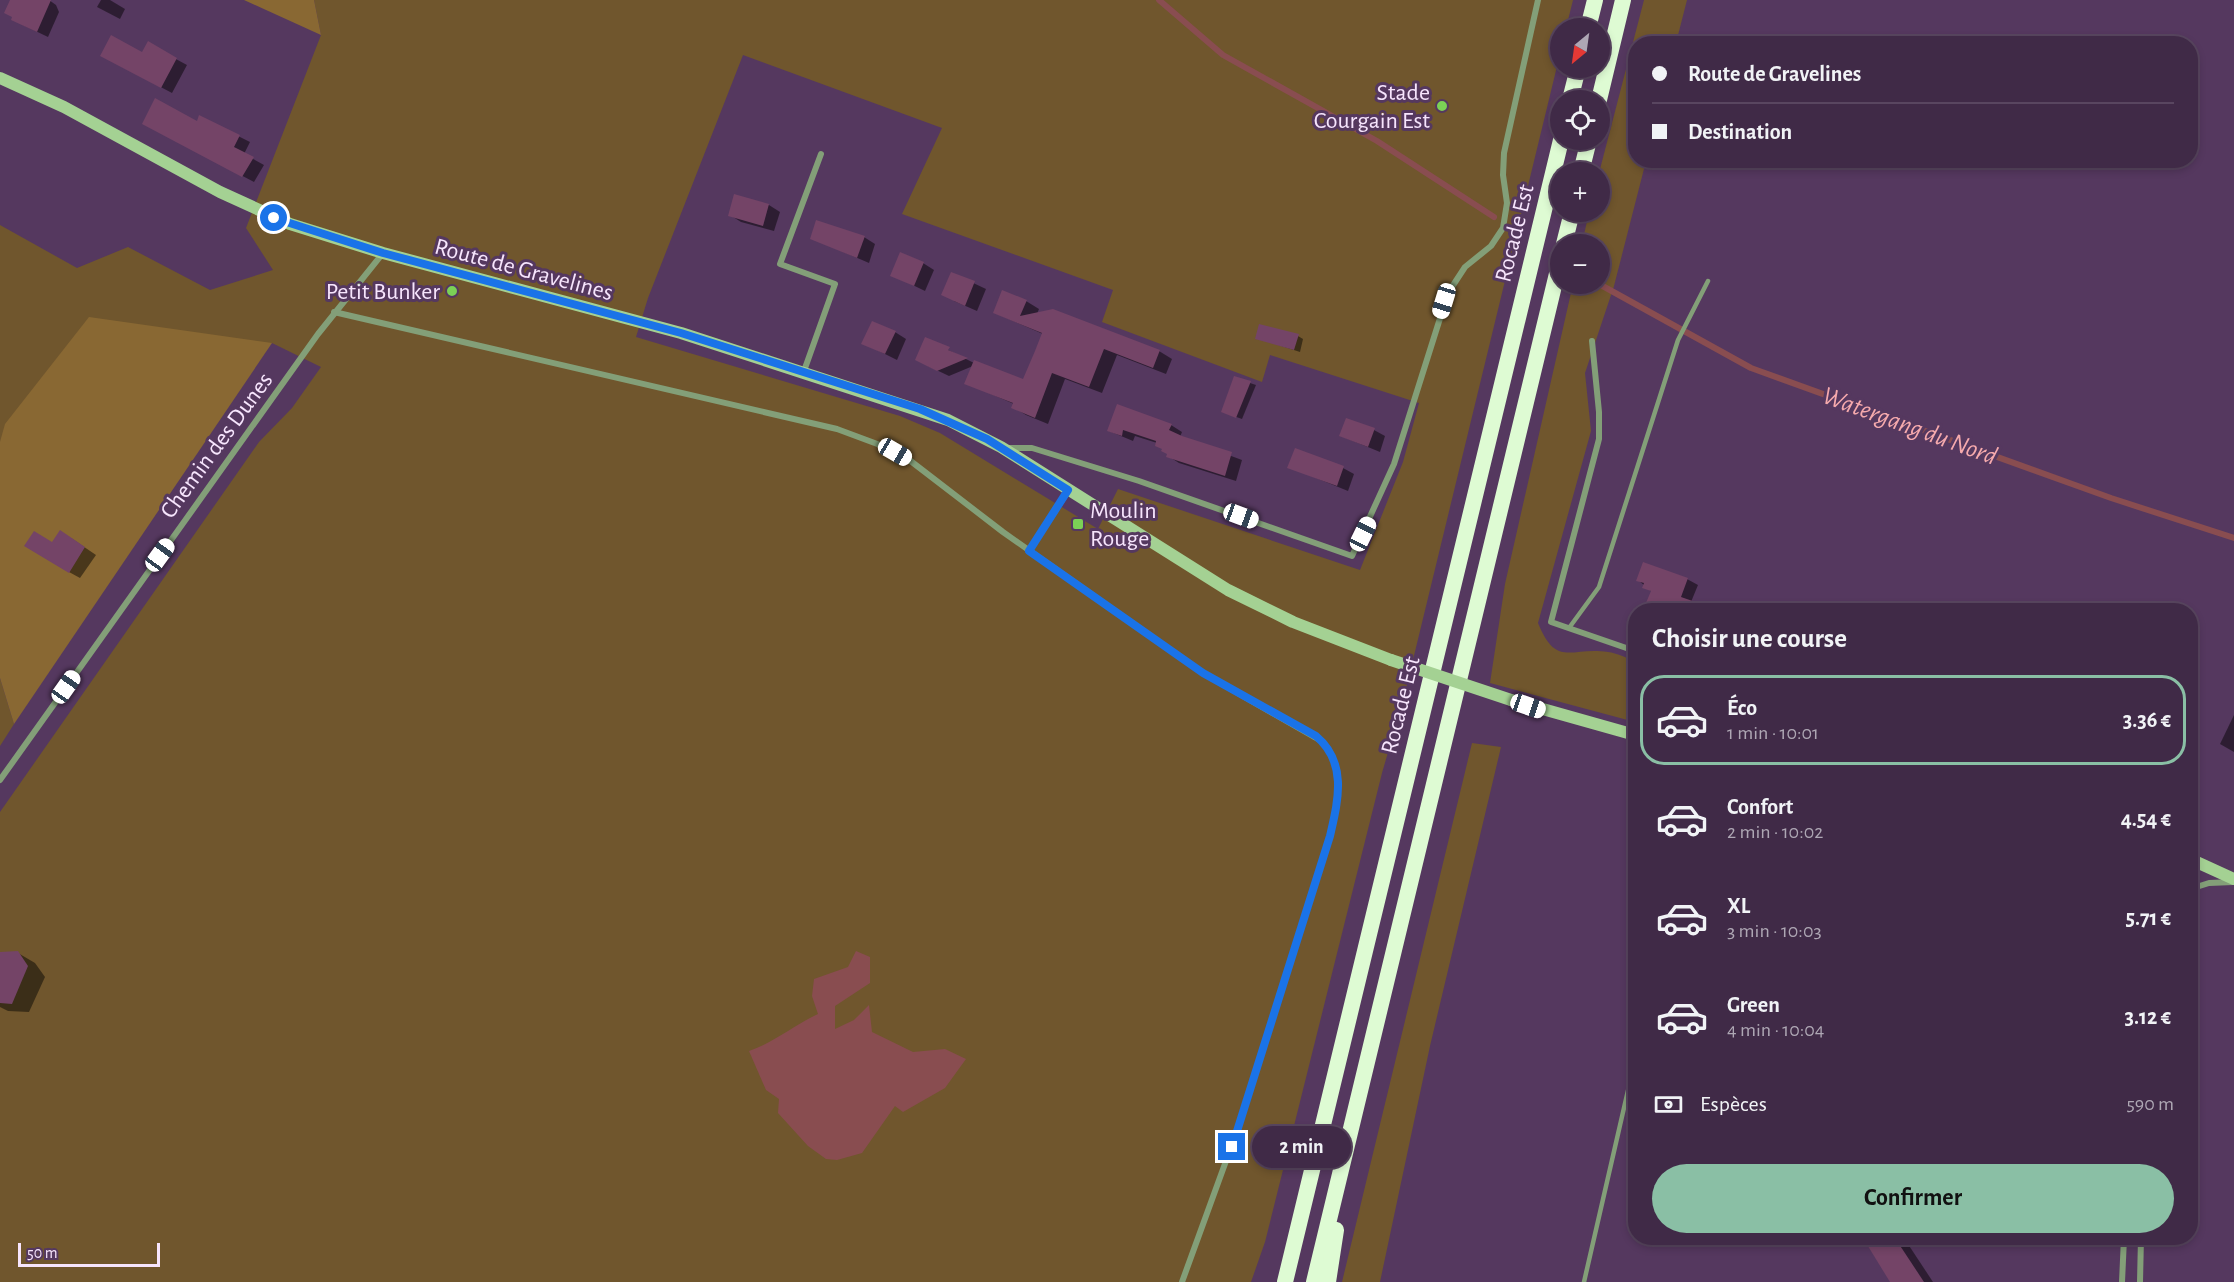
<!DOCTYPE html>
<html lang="fr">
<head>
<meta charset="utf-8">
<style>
  body { margin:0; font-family:"Alegreya Sans",sans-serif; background:#47324e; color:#f1f3f6; height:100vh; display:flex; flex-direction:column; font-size:22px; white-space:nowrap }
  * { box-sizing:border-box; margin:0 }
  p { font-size:20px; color:#aea7b4 }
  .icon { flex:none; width:33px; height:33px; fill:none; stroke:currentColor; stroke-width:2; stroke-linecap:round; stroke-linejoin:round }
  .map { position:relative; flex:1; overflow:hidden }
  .side { position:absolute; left:1628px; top:603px; width:570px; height:642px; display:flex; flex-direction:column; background:#402a47; border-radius:24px; box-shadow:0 3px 9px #0003,0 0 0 2px #594660 }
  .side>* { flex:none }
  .banner { position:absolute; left:1628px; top:36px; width:570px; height:132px; border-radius:24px; box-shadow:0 3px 9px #0003,0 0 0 2px #594660; display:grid; align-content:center; height:132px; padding:0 24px; background:#402a47 }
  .needle { width:39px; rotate:209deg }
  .buttons { position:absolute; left:1550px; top:18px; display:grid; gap:12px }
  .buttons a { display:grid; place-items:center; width:60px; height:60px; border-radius:50%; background:#402a47; box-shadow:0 3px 9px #0003,0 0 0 2px #594660; font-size:30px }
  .scale { position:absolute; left:18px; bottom:15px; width:142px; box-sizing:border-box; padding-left:6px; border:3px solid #f7e5fd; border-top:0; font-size:16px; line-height:21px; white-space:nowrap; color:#f7e5fd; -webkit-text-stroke:4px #55385f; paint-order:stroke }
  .end { position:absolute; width:27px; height:27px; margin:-14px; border:8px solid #1a73e8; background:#fff; box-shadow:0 0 0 3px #fff }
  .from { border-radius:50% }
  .bubble { position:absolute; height:42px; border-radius:21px; background:#402a47; box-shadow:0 3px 9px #0003,0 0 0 2px #594660; font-size:20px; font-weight:700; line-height:42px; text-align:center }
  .car { position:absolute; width:18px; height:36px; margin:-18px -9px; border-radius:8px; box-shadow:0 0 4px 2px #0007; background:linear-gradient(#fff 24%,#345 0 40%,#fff 0 76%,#345 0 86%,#fff 0) }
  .banner b { display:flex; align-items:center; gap:21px; height:57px; font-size:22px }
  .banner b+b { border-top:2px solid #594660 }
  .banner i { width:15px; height:15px; background:#f1f3f6 }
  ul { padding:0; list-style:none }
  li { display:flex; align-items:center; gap:18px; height:90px; margin:0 12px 9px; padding:0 12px; border:3px solid transparent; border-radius:24px }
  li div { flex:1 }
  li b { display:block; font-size:22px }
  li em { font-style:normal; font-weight:700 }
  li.current { border-color:#8abfa5 }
  li>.icon { width:54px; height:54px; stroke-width:1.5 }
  h2 { padding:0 24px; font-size:27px; line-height:72px }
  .pay { display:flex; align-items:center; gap:15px; height:66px; padding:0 24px; font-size:22px }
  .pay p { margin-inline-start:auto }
  .primary-button { display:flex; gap:12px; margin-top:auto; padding:12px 24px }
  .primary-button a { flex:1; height:69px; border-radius:36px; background:#8abfa5; color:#111; font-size:24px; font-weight:700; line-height:69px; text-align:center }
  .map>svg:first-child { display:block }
  .green { fill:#70562d; fill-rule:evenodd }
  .forest { fill:#896833 }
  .water { fill:#894d50 }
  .shadow { fill:#0007 }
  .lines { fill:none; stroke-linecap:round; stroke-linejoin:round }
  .stream { stroke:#894d50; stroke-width:6 }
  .building { fill:#744467 }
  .service { stroke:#839f78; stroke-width:4.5 }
  .minor { stroke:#839f78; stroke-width:6 }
  .secondary { stroke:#a4d193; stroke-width:12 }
  .trunk { stroke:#defbd3; stroke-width:16 }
  .secondary-bridge { stroke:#a4d193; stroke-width:12 }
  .route { stroke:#1a73e8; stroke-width:8 }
  .poi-dot { fill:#7bd156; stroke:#55385f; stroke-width:2 }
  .labels { text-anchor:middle; stroke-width:6; stroke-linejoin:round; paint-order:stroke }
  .poi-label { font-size:24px; fill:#f7e5fd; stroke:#55385f; text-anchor:end }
  .street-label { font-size:24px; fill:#f7e5fd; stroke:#55385f }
  .water-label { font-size:26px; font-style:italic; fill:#f6aaad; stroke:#55385f }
</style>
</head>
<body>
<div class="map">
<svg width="2234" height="1282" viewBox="0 0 2234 1282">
  <rect width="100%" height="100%" fill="#55385f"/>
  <g class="green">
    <path d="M314 0H1573L1566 28H1560V54L1403 701 1382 773 1265 1242 1251 1282H0V812L259 442 292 408 321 367 272 343 0 442V225L77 268 128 247 210 290 273 270 246 228 321 35ZM743 55 942 128 902 214 1113 290 1102 322 1262 382 1270 355 1419 403 1403 462 1360 570 1118 489 1098 529 940 433 900 416 636 337 648 298Z"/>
    <path d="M1644 0H1687L1676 43 1635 44V160L1646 161 1614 286 1585 373 1591 431 1538 623C1557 669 1571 646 1608 652 1617 653 1626 658 1635 661V722L1490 683 1505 584 1573 284H1599V244H1582L1589 212H1599V173Z"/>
    <path d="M0 678 14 724 0 746Z"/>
    <path d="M1472 743 1501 747 1430 1046 1380 1282H1342Z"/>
  </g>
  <g class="forest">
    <path d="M244 0H314L321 35Z"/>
    <path d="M89 317 272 343 14 724 0 678V442L5 424Z"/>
  </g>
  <path class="water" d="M856 951 870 957V983L835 1006V1029L854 1020 869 1005 872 1032 913 1052 945 1049 966 1059 945 1088 903 1112 895 1106 862 1153 837 1160 826 1159 808 1146 778 1113 779 1099 766 1090 749 1051C775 1042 794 1025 818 1014L812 996 814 979 848 967Z"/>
  <g class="shadow">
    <path d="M12 0H49L56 5 59 12 48 37 23 25Z"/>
    <path d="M101 0H110L125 9 120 19 97 7Z"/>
    <path d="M148 44 187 65 172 93 113 62 143 54Z"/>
    <path d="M200 117 250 142 244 154 264 165 254 182 155 130 198 123Z"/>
    <path d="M769 205 780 212 774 231 741 222 730 215Z"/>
    <path d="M864 237 875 244 869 263 811 238Z"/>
    <path d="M923 263 934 270 925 291 892 275Z"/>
    <path d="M952 273 986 289 977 311 954 301Z"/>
    <path d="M1026 301 1039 309 1037 314 1052 311 1159 351 1172 359 1166 374 1117 355 1102 393 1065 379 1048 424 1026 415 1013 407 1014 404 966 383 973 366 949 376 928 366 926 339 974 363 1024 381 1043 334 995 313Z"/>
    <path d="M895 332 906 339 897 360 863 343Z"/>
    <path d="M1298 336 1303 339 1300 352 1257 338Z"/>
    <path d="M1235 378 1256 385 1242 419 1228 414Z"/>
    <path d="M1171 425 1182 432 1180 437 1242 460 1236 481 1179 463 1168 456 1169 453 1157 443 1135 436 1133 441 1109 431Z"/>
    <path d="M1374 430 1385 436 1380 452 1341 436Z"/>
    <path d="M1289 467 1343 468 1354 474 1348 491Z"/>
    <path d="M71 538 96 555 80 578 69 572 53 543Z"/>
    <path d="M1687 579 1698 585 1691 602 1714 610 1716 603 1738 610H1645L1652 592 1638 580Z"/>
    <path d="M2234 715V752L2220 744Z"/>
    <path d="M0 953H18L35 963 45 977 29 1012 8 1011 0 1007Z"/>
    <path d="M1865 1238H1904L1933 1282H1892Z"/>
  </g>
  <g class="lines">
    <g class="stream">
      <path d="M1159 0 1223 55 1377 141 1494 217"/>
      <path d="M1599 284 1751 368 2111 498 2234 538"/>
    </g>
  </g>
  <g class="building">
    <path d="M10 0H51L37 32 11 20 12 17 4 13Z"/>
    <path d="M111 35 142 52 148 41 177 58 161 88 100 56Z"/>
    <path d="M155 98 197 121 199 115 240 135 234 147 254 157 242 177 142 124Z"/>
    <path d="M734 194 769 204 763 226 728 216Z"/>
    <path d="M816 220 865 236 857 258 810 239Z"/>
    <path d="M900 252 924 262 914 286 890 276Z"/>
    <path d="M951 272 975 281 965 306 941 295Z"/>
    <path d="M1002 290 1027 300 1020 316 1053 309 1160 350 1153 368 1104 349 1089 387 1052 373 1035 418 1011 408 1013 403 964 384 974 360 1023 379 1035 351 1042 333 993 313Z"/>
    <path d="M872 321 896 331 885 354 861 344Z"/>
    <path d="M1259 324 1299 334 1294 350 1255 339Z"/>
    <path d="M925 337 950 347 948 350 968 358 937 371 915 360Z"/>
    <path d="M1234 376 1251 381 1236 418 1221 412Z"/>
    <path d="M1117 404 1172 424 1169 430 1182 436 1232 452 1225 476 1166 457 1167 454 1161 451 1162 449 1155 446 1156 441 1123 430 1122 436 1107 431Z"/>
    <path d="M1346 418 1375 428 1368 447 1339 436Z"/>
    <path d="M1295 448 1344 466 1337 486 1287 468Z"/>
    <path d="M60 530 85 547 69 573 24 546 34 531 52 542Z"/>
    <path d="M1643 562 1688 578 1681 597 1713 608V610H1643L1651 591 1642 588 1644 583 1636 581Z"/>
    <path d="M18 951 28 966 12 1004 0 1003V952Z"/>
    <path d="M1863 1238H1895L1924 1282H1890Z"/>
  </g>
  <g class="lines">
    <g class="service">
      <path d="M1569 628 1599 587 1678 340 1708 281"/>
      <path d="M1584 1282 1635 1060"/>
    </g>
    <g class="minor">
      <path d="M334 312 837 429 880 445 908 459 1003 532 1203 673 1323 742C1346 771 1338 803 1330 836L1238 1128 1182 1282"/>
      <path d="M1592 341 1599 412V439L1551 622 1635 651"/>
      <path d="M804 371 835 284 780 264 821 154"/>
      <path d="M1007 448H1032L1139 481 1352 556 1394 464 1448 293 1465 267 1491 246 1503 228 1507 203 1503 175 1504 153 1538 0"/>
      <path d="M1029 551 1068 491"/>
      <path d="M0 780 318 334 383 253"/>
      <path d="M2190 889 2209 883 2233 882"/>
      <path d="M2122 1282 2124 1238"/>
      <path d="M2140 1282 2141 1238"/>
    </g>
    <g class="secondary">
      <path d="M0 78 64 107 220 192 290 224 383 253 681 333 948 420 1001 447 1228 590 1293 622 1391 660"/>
      <path d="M1511 700 1635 735"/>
      <path d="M2190 859 2234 879"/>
    </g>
    <g class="trunk">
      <path d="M1588 28 1595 0"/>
      <path d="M1570 100 1578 68"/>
      <path d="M1599 100 1623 0"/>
      <path d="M1581 172 1589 140"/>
      <path d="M1564 244 1572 212"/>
      <path d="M1285 1282 1561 140"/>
      <path d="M1314 1282 1560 261"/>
      <path d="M1328 1282 1336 1230"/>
    </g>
    <path class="secondary-bridge" d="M1391 660 1511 700"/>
  </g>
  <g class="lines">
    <path class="route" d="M274 218 383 253 681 333 920 409 987 439 1068 490 1029 551 1203 673 1316 736C1348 763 1338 801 1330 836L1232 1147"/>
  </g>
  <g class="poi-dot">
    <circle cx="1442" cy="106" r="6"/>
    <circle cx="452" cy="291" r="6"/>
    <rect x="1072" y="518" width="12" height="12" rx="3"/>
  </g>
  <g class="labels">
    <g class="poi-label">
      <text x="1430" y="100">Stade<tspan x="1430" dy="28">Courgain Est</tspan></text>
      <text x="440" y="299">Petit Bunker</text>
      <text x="1090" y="518" text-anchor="start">Moulin<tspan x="1090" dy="28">Rouge</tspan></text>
    </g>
    <g class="street-label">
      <text transform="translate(1514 233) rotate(-76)" y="8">Rocade Est</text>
      <text transform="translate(524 269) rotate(15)" y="8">Route de Gravelines</text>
      <text transform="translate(216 445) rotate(-54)" y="8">Chemin des Dunes</text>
      <text transform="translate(1400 705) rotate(-76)" y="8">Rocade Est</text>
    </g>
    <g class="water-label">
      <text transform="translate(1910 425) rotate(20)" y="9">Watergang du Nord</text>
    </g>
  </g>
</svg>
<div class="buttons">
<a><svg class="needle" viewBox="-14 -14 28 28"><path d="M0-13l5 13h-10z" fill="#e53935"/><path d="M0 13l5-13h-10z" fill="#aea7b4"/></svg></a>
<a><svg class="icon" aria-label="locate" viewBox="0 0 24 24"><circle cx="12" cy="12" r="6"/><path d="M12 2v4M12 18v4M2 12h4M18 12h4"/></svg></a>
<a>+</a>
<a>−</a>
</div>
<div class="scale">50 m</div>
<i class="end from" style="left:274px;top:218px"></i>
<i class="end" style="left:1232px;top:1147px"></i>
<div class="bubble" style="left:1252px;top:1126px;width:99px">2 min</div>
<i class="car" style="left:1444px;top:301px;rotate:197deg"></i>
<i class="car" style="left:895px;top:452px;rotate:120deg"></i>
<i class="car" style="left:1241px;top:516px;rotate:110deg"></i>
<i class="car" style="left:1363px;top:534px;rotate:26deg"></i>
<i class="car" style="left:160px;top:555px;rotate:36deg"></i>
<i class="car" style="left:66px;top:687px;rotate:35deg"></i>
<i class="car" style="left:1528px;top:706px;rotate:109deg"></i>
<div class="banner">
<b><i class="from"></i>Route de Gravelines</b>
<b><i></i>Destination</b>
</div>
<section class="side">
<h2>Choisir une course</h2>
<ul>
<li class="current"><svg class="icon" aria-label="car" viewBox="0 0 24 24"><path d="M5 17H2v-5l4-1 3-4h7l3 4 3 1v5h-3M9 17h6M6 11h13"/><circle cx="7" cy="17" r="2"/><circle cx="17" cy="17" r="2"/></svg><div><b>Éco</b><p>1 min · 10:01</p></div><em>3.36 €</em></li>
<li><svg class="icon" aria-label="car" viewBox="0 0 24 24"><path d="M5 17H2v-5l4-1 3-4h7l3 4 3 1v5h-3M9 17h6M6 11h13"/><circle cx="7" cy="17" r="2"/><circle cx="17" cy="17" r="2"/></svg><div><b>Confort</b><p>2 min · 10:02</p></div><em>4.54 €</em></li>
<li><svg class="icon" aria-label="car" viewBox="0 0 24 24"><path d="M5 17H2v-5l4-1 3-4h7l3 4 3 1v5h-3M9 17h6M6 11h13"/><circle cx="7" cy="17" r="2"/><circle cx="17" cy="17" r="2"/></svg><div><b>XL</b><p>3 min · 10:03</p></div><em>5.71 €</em></li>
<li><svg class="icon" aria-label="car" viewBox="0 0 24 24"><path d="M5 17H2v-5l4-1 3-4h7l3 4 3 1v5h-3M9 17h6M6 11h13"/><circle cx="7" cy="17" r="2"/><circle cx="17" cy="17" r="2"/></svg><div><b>Green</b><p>4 min · 10:04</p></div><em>3.12 €</em></li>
</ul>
<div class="pay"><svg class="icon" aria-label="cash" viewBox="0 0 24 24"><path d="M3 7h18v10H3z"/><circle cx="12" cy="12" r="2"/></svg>Espèces<p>590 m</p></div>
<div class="primary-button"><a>Confirmer</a></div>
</section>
</div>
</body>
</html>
